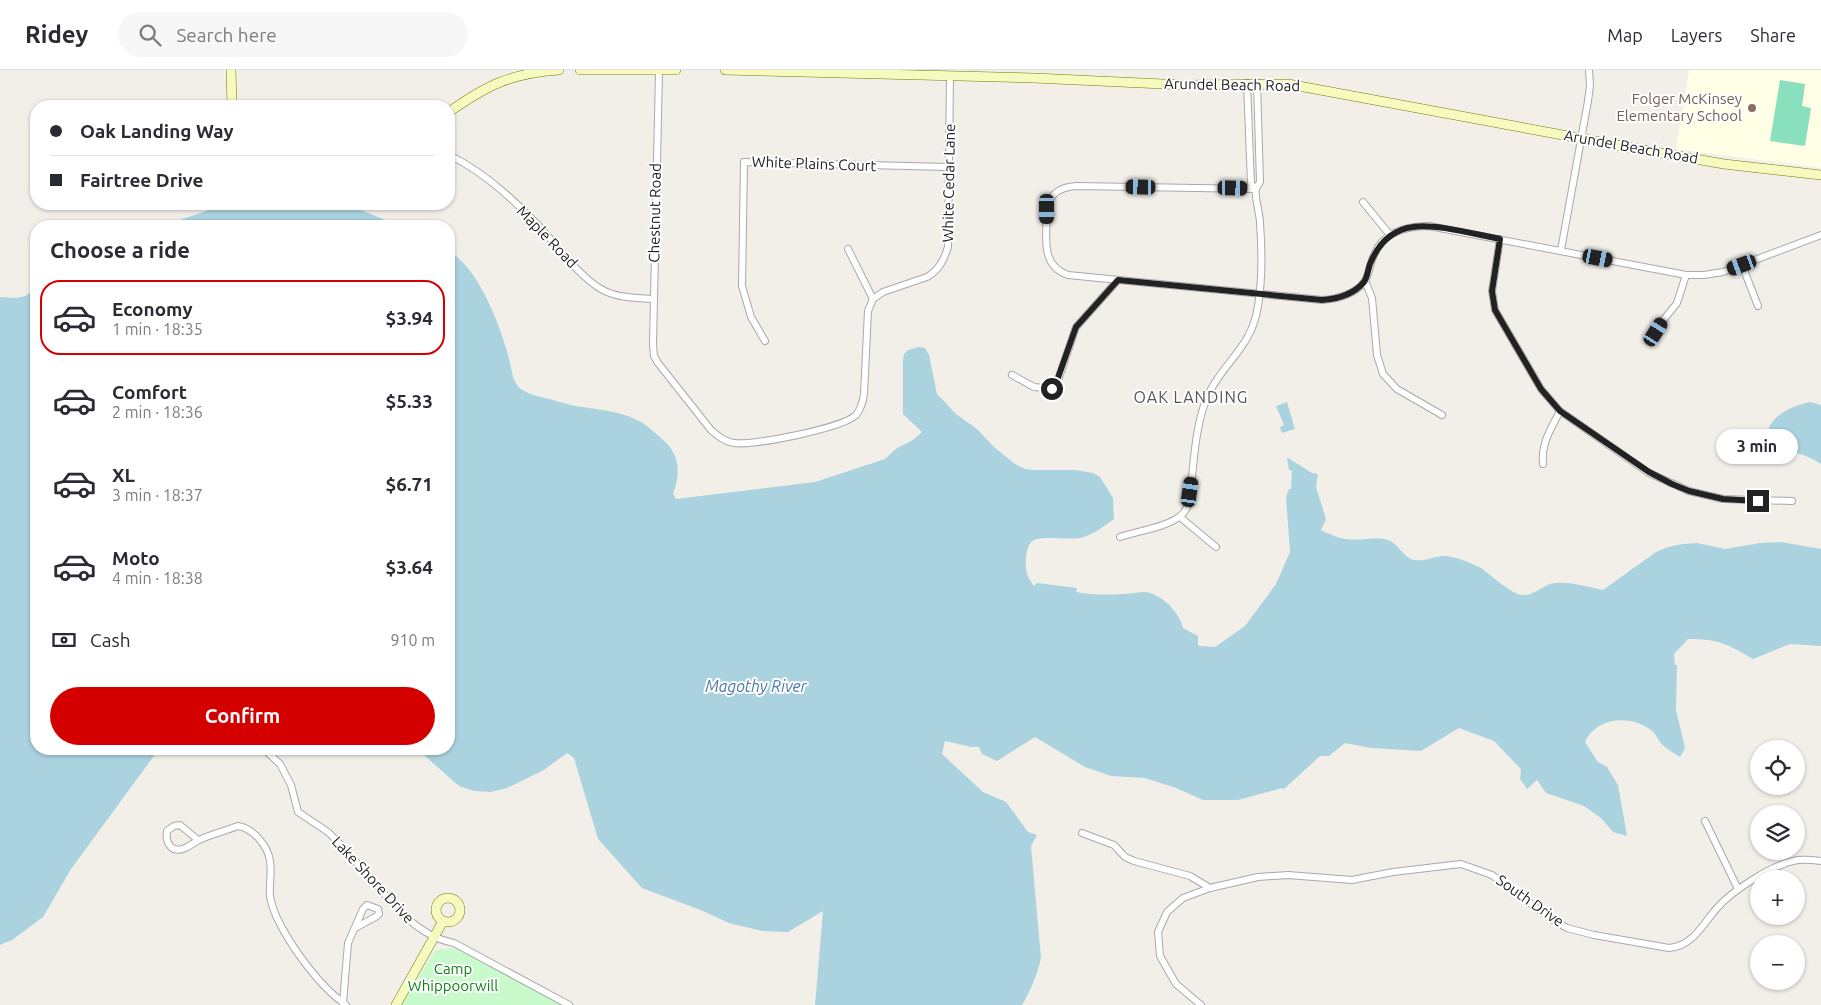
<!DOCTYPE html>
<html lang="en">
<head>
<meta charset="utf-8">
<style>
  body { margin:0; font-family:Ubuntu,sans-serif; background:#f7f7f7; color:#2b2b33; height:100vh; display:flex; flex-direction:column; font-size:19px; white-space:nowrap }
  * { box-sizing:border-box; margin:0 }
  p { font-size:16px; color:#7c7c81 }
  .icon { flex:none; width:28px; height:28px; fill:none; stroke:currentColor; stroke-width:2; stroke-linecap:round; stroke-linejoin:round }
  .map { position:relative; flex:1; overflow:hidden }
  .drawer { position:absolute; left:30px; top:150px; width:425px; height:535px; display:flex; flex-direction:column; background:#fff; border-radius:20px; box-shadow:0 1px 4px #0004 }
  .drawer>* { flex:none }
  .guide { position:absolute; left:30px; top:30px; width:425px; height:110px; border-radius:20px; box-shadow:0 1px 4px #0004; display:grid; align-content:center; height:110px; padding:0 20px; background:#fff }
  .fabs { position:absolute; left:1750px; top:670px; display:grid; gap:10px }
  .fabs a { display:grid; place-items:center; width:55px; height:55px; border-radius:50%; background:#fff; box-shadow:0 1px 4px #0004; font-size:25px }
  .end { position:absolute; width:22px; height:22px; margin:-11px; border:6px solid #222; background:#fff; box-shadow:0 0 0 2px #fff }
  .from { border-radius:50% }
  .bubble { position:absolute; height:35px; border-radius:18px; background:#fff; box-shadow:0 1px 4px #0004; font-size:16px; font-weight:700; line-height:35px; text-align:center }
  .car { position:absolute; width:15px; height:30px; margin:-15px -8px; border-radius:6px; box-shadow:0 0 4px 1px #0007; background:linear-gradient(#222 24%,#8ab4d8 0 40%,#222 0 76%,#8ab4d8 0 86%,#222 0) }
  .guide b { display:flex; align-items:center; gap:18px; height:48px; font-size:19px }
  .guide b+b { border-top:1px solid #e1e1e2 }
  .guide i { width:12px; height:12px; background:#2b2b33 }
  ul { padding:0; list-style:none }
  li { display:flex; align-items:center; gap:15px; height:75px; margin:0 10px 8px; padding:0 10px; border:2px solid transparent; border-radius:20px }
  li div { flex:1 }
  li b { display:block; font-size:19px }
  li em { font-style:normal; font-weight:700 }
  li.active { border-color:#d40000 }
  li>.icon { width:45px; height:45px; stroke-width:1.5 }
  h2 { padding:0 20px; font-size:22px; line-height:60px }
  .pay { display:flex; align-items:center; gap:12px; height:55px; padding:0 20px; font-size:19px }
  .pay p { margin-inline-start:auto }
  .button { display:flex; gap:10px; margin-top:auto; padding:10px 20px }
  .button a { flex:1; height:58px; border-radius:30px; background:#d40000; color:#fff; font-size:20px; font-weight:700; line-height:58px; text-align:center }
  header { display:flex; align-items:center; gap:30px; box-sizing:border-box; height:70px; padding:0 25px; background:#fff; border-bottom:1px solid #e1e1e2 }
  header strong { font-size:24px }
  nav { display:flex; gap:28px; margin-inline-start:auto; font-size:18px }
  .search { width:350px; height:45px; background:#f7f7f7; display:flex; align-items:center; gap:12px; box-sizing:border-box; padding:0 18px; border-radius:28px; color:#7c7c81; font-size:19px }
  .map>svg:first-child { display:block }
  .education { fill:#ffffe5 }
  .park { fill:#c8facc }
  .pitch { fill:#88e0be }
  .water { fill:#aad3df }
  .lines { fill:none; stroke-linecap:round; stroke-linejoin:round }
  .street-casing { stroke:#a9a9a9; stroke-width:8 }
  .secondary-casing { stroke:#707d05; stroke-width:10 }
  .street { stroke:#fff; stroke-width:6 }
  .secondary { stroke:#f7fabf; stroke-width:9 }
  .route { stroke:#222; stroke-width:6 }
  .education-dot { fill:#8d6e63; stroke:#fff; stroke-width:2 }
  .labels { text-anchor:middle; stroke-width:4; stroke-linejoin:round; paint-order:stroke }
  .street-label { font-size:15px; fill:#222; stroke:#fff }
  .education-label { font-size:15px; fill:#785e54; stroke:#fff; text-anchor:end }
  .park-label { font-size:15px; fill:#0c8416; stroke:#fff }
  .neighbourhood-label { font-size:16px; letter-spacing:1px; fill:#555; stroke:#fff }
  .water-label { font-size:16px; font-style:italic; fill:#4a7aab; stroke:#fff }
</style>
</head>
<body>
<header>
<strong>Ridey</strong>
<div class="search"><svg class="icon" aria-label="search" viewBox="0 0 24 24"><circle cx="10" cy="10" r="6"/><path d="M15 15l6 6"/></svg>Search here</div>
<nav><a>Map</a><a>Layers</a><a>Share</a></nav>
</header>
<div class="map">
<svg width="1821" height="935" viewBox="0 0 1821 935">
  <rect width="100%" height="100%" fill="#f2efe9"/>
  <path class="education" d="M1689 0H1821V98L1676 79Z"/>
  <path class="park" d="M457 878 564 935H401L436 880Z"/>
  <path class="pitch" d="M1780 10 1805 14 1802 36 1811 38 1805 76 1770 71Z"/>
  <g class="water">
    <path d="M227 134H346L400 156H162Z"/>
    <path d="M449 181C479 199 499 253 508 285 512 297 511 311 521 319 529 325 541 327 550 329 560 332 572 336 583 337 601 340 618 341 635 349 645 353 654 362 662 369 680 384 681 403 673 424L676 429 815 412 885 389 897 378 913 370 922 362 903 344V290L904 284 908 280 918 277 925 278 929 285 937 324 956 344 977 359 994 377 1015 394 1025 399 1034 400H1076L1093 403 1100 407 1113 428 1114 449C1105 455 1094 464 1084 467 1072 471 1043 465 1034 470 1028 473 1027 481 1026 487 1025 500 1026 505 1034 516L1037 513 1077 518 1076 522C1092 525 1107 525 1123 524 1130 524 1138 522 1146 522 1163 525 1179 542 1183 558L1198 566V575L1200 576 1215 577 1245 556 1276 514 1290 482 1286 427 1289 419H1291L1292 401 1289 400 1287 388H1288L1312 403 1318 404 1316 417 1326 449 1321 460C1329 464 1338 468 1346 469 1359 471 1372 467 1385 469 1400 473 1403 489 1415 490 1427 492 1438 483 1452 487 1461 489 1473 494 1481 498 1491 505 1511 524 1522 525 1533 526 1541 517 1550 514 1567 510 1587 517 1603 520L1656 482 1668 477 1683 474 1697 473 1725 479 1760 473 1781 472 1821 479V576L1790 574 1753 589C1727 574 1719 569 1688 569L1674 584 1675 595H1677L1676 640 1685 678 1680 687C1674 683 1666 679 1661 673 1658 670 1656 664 1652 661 1632 644 1596 647 1585 672L1598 692 1607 697 1618 715 1627 766 1613 762 1601 748 1584 736 1546 723 1537 710 1527 719 1520 709 1521 699 1494 671 1459 658 1421 681 1371 678 1345 673 1329 686H1320L1284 719 1282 718 1238 730H1203L1176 718 1145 708 1111 706 1085 697 1035 667 997 691 982 684 979 677H971L945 671 942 684 983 722 1006 732 1028 762 1037 765 1031 776 1041 888C1037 905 1031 920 1022 935H815L823 841 788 862 762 861 729 853 703 841 642 818 598 769 574 688 567 683 544 700 507 718 491 722 474 721 459 716 417 679H449Z"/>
    <path d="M36 218V679H159L71 799 43 847 12 870 0 875V227C17 228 24 230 36 218Z"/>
    <path d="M1287 332 1295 359 1282 363 1280 357 1284 355 1276 336Z"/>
    <path d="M1810 332 1821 335V394C1804 381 1773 382 1769 357 1776 343 1795 335 1810 332Z"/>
  </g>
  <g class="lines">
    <defs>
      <g id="street">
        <path d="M659 1 653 274 654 286 658 293 711 360C718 366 725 372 734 373 753 376 843 358 856 345 861 339 863 331 864 324L868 241 873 229 883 222 927 207C939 200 944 190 948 177L950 5"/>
        <path d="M1247 13 1251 114 1256 119"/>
        <path d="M449 85C480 100 510 126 534 151 554 171 577 205 601 219 616 228 636 228 654 229"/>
        <path d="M1256 119 1077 116C1060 117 1050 123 1047 139 1047 164 1039 195 1068 205L1322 230C1337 229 1356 224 1365 211 1369 204 1370 193 1374 185 1383 162 1407 156 1429 156L1686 205H1704L1723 202 1821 165"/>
        <path d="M1363 132 1390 165"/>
        <path d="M1500 169 1492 221 1495 240 1541 319 1560 341 1649 403 1689 421 1723 429 1792 431"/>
        <path d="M848 179 873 229"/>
        <path d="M1561 180 1588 31 1590 16 1589 0"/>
        <path d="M1742 195 1758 236"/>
        <path d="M1365 211 1372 228 1377 285 1383 304 1397 319 1442 345"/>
        <path d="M765 271 751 247 742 216 744 92 949 97"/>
        <path d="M1650 272 1661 253 1677 233 1686 205"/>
        <path d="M1012 305 1034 317 1055 319 1076 257 1118 210"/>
        <path d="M1543 394C1541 373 1551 359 1560 341"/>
        <path d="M1180 447 1216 477"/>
        <path d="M1120 467C1135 462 1170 456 1180 446 1185 443 1187 438 1189 433 1194 398 1194 352 1210 321 1227 289 1252 276 1258 236 1262 211 1262 179 1260 153 1260 144 1254 126 1256 119 1257 116 1259 114 1260 112L1257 13"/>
        <path d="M264 679 280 694 291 715 298 742 328 762 340 774 402 844C418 858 433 869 454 873L569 935"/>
        <path d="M1705 751 1738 819"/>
        <path d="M1082 763 1114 775 1125 787 1134 791 1190 806 1210 818"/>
        <path d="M198 770 180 755 174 756 167 761C165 773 172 784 185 778 190 776 195 772 199 770 212 764 225 761 238 756 253 758 268 776 270 791 272 802 269 814 270 826 271 833 274 841 277 848 291 877 319 916 346 935"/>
        <path d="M343 933 348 873 363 839 367 835 378 839 379 844 377 846 355 858"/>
        <path d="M1201 935 1176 914 1160 886 1158 862 1167 842 1183 828 1210 818 1258 807 1288 805 1352 810 1393 802 1461 794 1492 805 1550 848 1567 858 1594 865 1669 878C1693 876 1702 855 1717 838 1733 820 1773 794 1798 790 1806 789 1814 790 1821 791"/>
      </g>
      <g id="secondary">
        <path d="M231 0 232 36"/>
        <path d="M580 0H676"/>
        <path d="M725 0 1034 8 1185 15 1288 14 1638 79 1724 94 1821 105"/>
        <path d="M449 42C487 15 512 3 559 0"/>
        <circle cx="448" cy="840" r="12"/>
        <path d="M396 935 443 851"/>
      </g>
    </defs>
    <use href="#street" class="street-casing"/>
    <use href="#secondary" class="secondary-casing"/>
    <use href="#street" class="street"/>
    <use href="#secondary" class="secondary"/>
  </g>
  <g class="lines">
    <path class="route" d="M1052 319H1054L1076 257 1118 210 1322 230C1337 229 1354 224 1364 212 1367 208 1368 200 1370 194 1378 174 1391 160 1413 157 1434 153 1478 165 1500 169L1492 221 1495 240 1541 319 1560 341 1649 402 1672 414 1689 421 1723 429 1758 431"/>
  </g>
  <circle class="education-dot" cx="1752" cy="38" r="5"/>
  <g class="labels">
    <g class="street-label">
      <text transform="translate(1232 15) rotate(1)" y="5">Arundel Beach Road</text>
      <text transform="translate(1631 77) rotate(10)" y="5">Arundel Beach Road</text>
      <text transform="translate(814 94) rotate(2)" y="5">White Plains Court</text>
      <text transform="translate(949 113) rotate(-89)" y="5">White Cedar Lane</text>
      <text transform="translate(655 143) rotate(-89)" y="5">Chestnut Road</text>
      <text transform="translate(547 167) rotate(46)" y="5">Maple Road</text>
      <text transform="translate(373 810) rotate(47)" y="5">Lake Shore Drive</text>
      <text transform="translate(1530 831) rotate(35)" y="5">South Drive</text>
    </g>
    <g class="education-label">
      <text x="1742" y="34">Folger McKinsey<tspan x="1742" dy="17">Elementary School</tspan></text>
    </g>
    <g class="park-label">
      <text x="453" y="904">Camp<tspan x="453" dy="17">Whippoorwill</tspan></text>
    </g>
    <g class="neighbourhood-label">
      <text x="1191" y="333">OAK LANDING</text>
    </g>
    <g class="water-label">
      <text x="756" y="622">Magothy River</text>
    </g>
  </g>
</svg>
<div class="fabs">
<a><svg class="icon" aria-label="locate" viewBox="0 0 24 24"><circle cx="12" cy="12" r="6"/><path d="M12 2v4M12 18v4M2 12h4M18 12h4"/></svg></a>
<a><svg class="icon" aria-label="layers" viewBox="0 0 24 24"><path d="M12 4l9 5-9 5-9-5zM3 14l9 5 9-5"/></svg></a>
<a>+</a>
<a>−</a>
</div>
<i class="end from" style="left:1052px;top:319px"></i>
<i class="end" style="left:1758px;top:431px"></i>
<div class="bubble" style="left:1716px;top:359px;width:82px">3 min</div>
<i class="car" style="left:1141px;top:117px;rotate:271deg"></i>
<i class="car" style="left:1233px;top:118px;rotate:91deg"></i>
<i class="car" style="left:1047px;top:139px;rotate:180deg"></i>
<i class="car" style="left:1598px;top:188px;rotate:101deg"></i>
<i class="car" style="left:1742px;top:195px;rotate:250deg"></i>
<i class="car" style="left:1656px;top:262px;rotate:32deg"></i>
<i class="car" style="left:1190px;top:422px;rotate:8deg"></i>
<div class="guide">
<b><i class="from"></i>Oak Landing Way</b>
<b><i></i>Fairtree Drive</b>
</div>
<section class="drawer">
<h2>Choose a ride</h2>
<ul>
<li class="active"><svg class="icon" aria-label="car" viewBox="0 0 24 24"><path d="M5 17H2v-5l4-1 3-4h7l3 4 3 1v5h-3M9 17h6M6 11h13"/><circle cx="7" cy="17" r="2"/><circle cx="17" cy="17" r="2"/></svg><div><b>Economy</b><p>1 min · 18:35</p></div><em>$3.94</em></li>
<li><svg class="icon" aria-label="car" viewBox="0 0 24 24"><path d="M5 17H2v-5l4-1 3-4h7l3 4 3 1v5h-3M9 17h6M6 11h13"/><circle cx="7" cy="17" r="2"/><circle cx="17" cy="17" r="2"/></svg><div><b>Comfort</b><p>2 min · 18:36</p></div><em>$5.33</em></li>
<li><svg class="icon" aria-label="car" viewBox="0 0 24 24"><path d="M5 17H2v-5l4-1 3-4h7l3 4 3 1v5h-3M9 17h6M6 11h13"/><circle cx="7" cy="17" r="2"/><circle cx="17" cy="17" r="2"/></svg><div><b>XL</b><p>3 min · 18:37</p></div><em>$6.71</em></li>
<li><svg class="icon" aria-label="car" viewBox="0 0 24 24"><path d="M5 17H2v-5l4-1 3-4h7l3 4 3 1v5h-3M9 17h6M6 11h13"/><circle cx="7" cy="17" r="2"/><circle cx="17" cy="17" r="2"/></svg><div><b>Moto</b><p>4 min · 18:38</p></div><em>$3.64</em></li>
</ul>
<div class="pay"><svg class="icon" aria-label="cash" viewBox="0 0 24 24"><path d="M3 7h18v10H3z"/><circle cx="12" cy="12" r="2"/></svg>Cash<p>910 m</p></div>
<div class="button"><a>Confirm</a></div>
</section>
</div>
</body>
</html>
